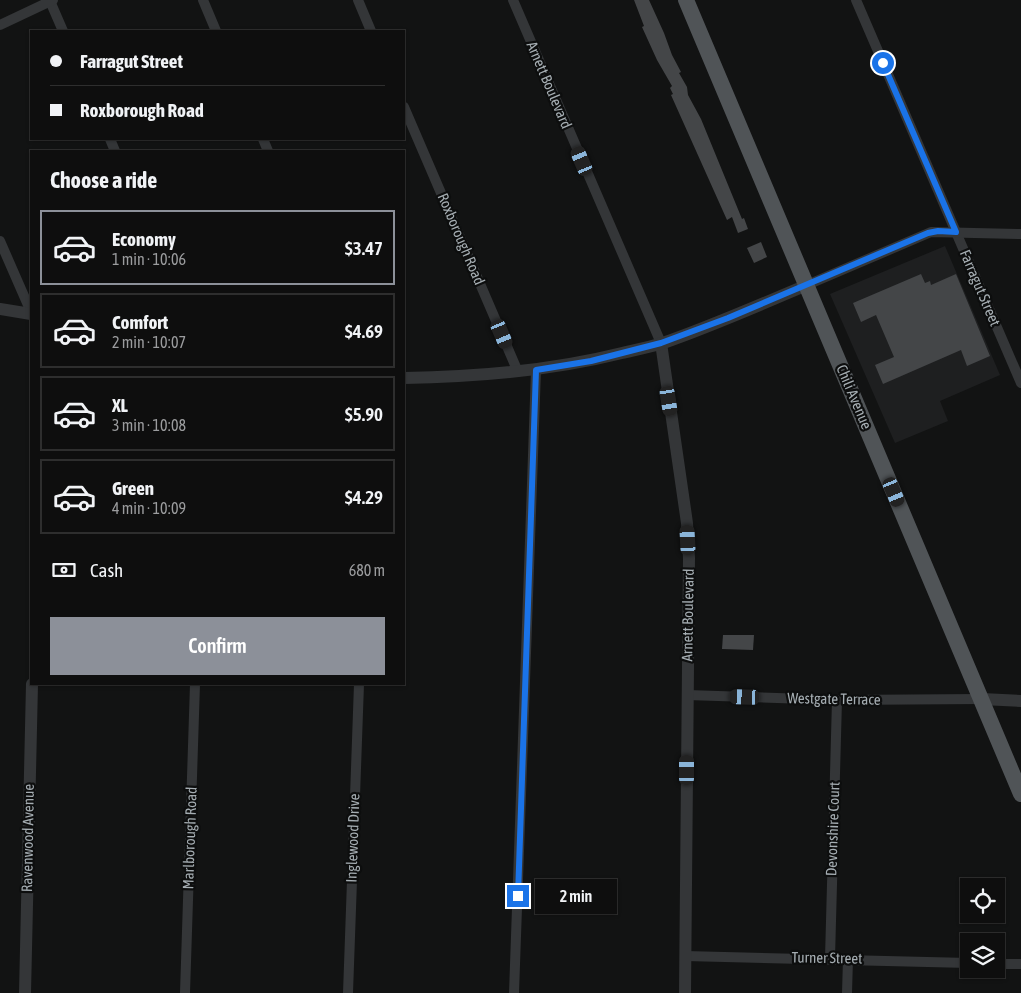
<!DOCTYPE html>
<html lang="en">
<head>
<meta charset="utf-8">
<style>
  body { margin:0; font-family:"Asap Condensed",sans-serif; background:#1c1c1c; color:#f1f3f6; height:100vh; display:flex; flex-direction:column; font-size:19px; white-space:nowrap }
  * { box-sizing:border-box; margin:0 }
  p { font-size:16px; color:#9b9c9e }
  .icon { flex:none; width:28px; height:28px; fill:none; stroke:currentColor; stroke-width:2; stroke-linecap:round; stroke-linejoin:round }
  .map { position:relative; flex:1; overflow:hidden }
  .sheet { position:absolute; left:30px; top:150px; width:375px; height:535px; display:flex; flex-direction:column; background:#0e0e0e; border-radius:0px; box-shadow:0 1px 4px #0004,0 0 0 1px #2e2e2e }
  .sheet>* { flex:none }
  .top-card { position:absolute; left:30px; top:30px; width:375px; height:110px; border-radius:0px; box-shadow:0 1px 4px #0004,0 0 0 1px #2e2e2e; display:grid; align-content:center; height:110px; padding:0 20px; background:#0e0e0e }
  .tools { position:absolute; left:960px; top:878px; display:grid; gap:10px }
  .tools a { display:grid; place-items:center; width:45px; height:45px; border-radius:0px; background:#0e0e0e; box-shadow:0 1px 4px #0004,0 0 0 1px #2e2e2e; font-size:25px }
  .end { position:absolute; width:22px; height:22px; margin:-11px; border:6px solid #1a73e8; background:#fff; box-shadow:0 0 0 2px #fff }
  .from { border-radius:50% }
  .bubble { position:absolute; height:35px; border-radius:0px; background:#0e0e0e; box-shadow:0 1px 4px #0004,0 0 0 1px #2e2e2e; font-size:16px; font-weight:600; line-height:35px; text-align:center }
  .car { position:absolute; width:15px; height:30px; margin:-15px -8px; border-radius:6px; box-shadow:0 0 4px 1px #0007; background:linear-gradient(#222 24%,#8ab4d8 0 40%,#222 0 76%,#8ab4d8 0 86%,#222 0) }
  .top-card b { display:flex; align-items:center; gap:18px; height:48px; font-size:19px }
  .top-card b+b { border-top:1px solid #2e2e2e }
  .top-card i { width:12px; height:12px; background:#f1f3f6 }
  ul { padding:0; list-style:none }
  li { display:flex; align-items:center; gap:15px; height:75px; margin:0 10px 8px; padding:0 10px; border:2px solid #2e2e2e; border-radius:0px }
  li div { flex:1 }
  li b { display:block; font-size:19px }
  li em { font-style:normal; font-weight:600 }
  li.on { border-color:#8c9099 }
  li>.icon { width:45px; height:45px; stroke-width:1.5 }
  h2 { padding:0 20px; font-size:22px; line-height:60px }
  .pay { display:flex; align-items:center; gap:12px; height:55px; padding:0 20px; font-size:19px }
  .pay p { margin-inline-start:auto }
  .primary-button { display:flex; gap:10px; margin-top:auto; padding:10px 20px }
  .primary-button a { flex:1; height:58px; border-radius:0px; background:#8c9099; color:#fff; font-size:20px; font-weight:600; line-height:58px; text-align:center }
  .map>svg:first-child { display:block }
  .built { fill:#1e1f20 }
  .building { fill:#444648 }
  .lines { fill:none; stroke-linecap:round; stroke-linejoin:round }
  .minor { stroke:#343638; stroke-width:10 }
  .tertiary { stroke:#343638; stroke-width:12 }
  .primary { stroke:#505457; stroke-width:16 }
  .route { stroke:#1a73e8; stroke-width:6 }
  .labels { text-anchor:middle; stroke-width:4.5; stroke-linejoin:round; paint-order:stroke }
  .street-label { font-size:15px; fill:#a5adb2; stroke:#0d0e0e }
</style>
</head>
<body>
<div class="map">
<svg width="1021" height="993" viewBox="0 0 1021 993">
  <rect width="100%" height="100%" fill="#121313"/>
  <path class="built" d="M945 246 1000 375 940 401 948 421 895 443 830 294Z"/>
  <g class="building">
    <path d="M634 0H649L664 33 672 55 681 72 679 73 687 87 688 95 701 119 742 219 744 218 748 229 738 233 732 217 727 220 671 95 673 94 670 88 672 86 657 60 642 27 644 26Z"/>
    <path d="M761 242 767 257 754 263 747 248Z"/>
    <path d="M921 274 925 283 930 281 931 285 956 274 990 356 967 366 961 350 883 384 875 365 894 357 876 315 861 322 853 303Z"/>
    <path d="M723 635H754L753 650 722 649Z"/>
  </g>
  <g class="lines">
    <g class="minor">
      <path d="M203 0 216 31"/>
      <path d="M358 0 371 31"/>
      <path d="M513 0 661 343"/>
      <path d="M856 0 1021 383"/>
      <path d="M50 1 63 31"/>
      <path d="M0 25 53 0"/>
      <path d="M404 107 518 372"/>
      <path d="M110 139 115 151"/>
      <path d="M263 139 268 151"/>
      <path d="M0 241 31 312"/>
      <path d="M807 285 931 232 1021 234"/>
      <path d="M687 695 837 700 982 699"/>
      <path d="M685 956 969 963"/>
      <path d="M830 958 837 700"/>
      <path d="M996 964H1021"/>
      <path d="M185 993 195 684"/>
      <path d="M348 993 359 684"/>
      <path d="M514 993 536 370"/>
      <path d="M847 993 848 959"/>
    </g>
    <g class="tertiary">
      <path d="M0 309 31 314"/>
      <path d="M661 343 687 523 689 558 685 993"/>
      <path d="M404 378C478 377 550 371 622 353 635 350 650 347 663 343 712 326 759 305 807 285"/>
      <path d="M982 699 1021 701"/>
      <path d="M25 993 32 684"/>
    </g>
    <path class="primary" d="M686 0 1021 794"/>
  </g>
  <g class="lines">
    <path class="route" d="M518 896 536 370 591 361 661 343 728 318 928 233 938 231 956 232 883 63"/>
  </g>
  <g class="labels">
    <g class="street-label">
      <text transform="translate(549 85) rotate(67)" y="5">Arnett Boulevard</text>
      <text transform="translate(461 239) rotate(67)" y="5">Roxborough Road</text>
      <text transform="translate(980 288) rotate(67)" y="5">Farragut Street</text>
      <text transform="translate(854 397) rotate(67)" y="5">Chili Avenue</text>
      <text transform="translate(688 615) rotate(-89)" y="5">Arnett Boulevard</text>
      <text transform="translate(834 699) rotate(1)" y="5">Westgate Terrace</text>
      <text transform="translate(833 829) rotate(-88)" y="5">Devonshire Court</text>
      <text transform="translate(28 838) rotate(-89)" y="5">Ravenwood Avenue</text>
      <text transform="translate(190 838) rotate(-88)" y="5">Marlborough Road</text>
      <text transform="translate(353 838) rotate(-88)" y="5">Inglewood Drive</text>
      <text transform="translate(827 958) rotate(1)" y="5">Turner Street</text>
    </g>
  </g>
</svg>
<div class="tools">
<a><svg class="icon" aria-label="locate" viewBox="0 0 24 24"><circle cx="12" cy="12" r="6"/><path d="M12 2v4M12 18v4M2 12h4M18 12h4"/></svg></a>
<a><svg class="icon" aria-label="layers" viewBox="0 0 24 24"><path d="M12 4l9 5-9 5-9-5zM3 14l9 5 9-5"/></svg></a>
</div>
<i class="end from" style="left:883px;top:63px"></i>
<i class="end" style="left:518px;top:896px"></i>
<div class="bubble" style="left:535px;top:879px;width:82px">2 min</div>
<i class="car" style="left:582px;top:161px;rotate:337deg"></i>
<i class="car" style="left:502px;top:334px;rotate:157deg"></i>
<i class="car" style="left:669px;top:401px;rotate:171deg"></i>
<i class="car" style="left:894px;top:492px;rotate:157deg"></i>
<i class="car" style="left:688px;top:540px;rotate:357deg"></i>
<i class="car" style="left:745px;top:697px;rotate:272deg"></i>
<i class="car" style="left:687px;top:770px;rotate:0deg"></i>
<div class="top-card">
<b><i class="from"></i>Farragut Street</b>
<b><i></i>Roxborough Road</b>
</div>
<section class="sheet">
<h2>Choose a ride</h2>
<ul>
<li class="on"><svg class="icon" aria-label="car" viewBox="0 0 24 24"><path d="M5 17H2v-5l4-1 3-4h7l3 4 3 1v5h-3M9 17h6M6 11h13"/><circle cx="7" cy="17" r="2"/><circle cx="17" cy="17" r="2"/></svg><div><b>Economy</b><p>1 min · 10:06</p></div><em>$3.47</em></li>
<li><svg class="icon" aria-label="car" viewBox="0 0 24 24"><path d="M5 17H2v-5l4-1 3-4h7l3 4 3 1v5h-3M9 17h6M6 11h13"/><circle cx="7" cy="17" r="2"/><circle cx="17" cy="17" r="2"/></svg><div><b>Comfort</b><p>2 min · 10:07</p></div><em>$4.69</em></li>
<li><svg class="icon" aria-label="car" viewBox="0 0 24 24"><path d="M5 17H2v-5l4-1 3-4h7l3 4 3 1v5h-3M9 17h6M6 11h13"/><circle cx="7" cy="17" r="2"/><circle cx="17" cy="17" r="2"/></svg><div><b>XL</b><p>3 min · 10:08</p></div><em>$5.90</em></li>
<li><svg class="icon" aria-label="car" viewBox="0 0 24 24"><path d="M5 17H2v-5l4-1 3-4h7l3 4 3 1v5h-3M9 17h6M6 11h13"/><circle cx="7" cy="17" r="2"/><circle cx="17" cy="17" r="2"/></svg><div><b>Green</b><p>4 min · 10:09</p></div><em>$4.29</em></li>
</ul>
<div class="pay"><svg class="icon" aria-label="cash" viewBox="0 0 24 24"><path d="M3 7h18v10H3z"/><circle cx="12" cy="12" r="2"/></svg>Cash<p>680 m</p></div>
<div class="primary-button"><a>Confirm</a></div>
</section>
</div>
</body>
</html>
